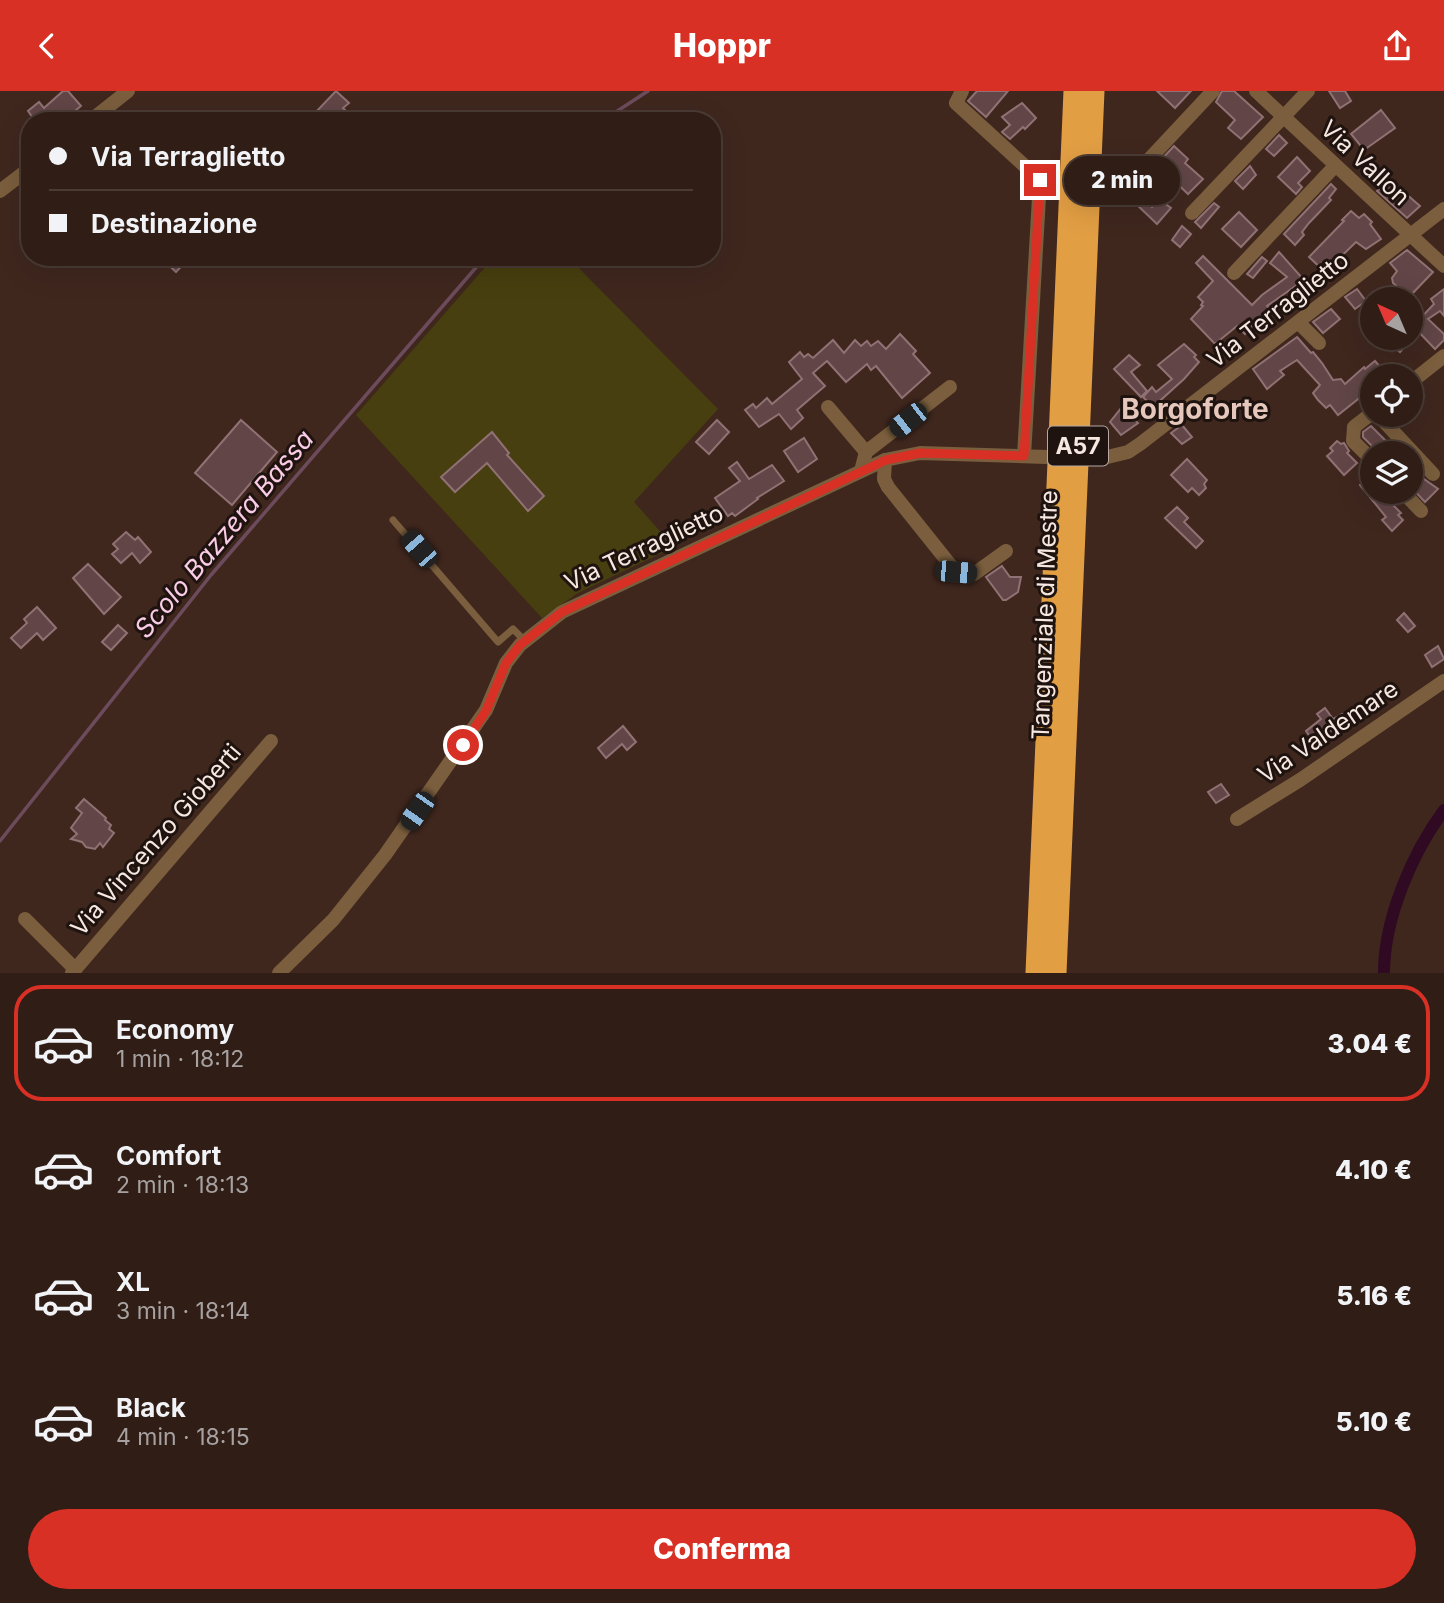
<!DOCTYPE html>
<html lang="it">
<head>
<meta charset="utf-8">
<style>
  body { margin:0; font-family:Inter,sans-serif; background:#3b2a23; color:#f1f3f6; height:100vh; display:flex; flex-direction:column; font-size:26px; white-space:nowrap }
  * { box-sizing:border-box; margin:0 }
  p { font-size:23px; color:#a7a2a1 }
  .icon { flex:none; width:38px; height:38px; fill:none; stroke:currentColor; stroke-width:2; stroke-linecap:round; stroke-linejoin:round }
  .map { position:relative; height:882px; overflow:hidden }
  .drawer { display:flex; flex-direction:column; background:#2f1d16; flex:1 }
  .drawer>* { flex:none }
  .top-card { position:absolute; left:21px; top:21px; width:700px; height:154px; border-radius:28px; box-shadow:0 7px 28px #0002,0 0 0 2px #4a3b35; display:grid; align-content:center; height:154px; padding:0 28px; background:#2f1d16 }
  .needle { width:46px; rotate:316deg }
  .buttons { position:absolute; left:1360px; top:196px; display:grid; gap:14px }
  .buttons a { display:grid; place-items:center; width:63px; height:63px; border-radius:50%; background:#2f1d16; box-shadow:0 7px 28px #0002,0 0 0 2px #4a3b35; font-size:35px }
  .end { position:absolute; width:32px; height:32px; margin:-16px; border:9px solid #d93025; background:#fff; box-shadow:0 0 0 4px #fff }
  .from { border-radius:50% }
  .bubble { position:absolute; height:49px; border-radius:24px; background:#2f1d16; box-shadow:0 7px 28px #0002,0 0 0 2px #4a3b35; font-size:23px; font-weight:800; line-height:49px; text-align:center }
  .car { position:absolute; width:21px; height:42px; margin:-21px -10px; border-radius:9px; box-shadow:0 0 5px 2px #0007; background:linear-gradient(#222 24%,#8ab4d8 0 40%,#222 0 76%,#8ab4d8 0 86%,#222 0) }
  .top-card b { display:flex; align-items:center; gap:24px; height:66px; font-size:26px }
  .top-card b+b { border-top:2px solid #4a3b35 }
  .top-card i { width:18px; height:18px; background:#f1f3f6 }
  ul { padding:12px 0 0; list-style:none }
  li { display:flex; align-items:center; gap:21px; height:116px; margin:0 14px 10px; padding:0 14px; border:4px solid transparent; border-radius:28px }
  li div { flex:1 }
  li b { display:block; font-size:26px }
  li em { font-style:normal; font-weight:800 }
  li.selected { border-color:#d93025 }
  li>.icon { width:63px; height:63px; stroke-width:1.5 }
  .primary-button { display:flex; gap:14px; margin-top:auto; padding:14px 28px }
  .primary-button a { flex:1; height:80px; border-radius:42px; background:#d93025; color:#fff; font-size:28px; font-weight:800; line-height:80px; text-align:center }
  header { display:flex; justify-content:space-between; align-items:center; height:91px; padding:0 28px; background:#d93025; color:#fff; font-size:32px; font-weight:800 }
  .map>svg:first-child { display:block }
  .green { fill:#473f0f }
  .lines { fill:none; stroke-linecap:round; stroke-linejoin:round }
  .stream { stroke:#6c4c5c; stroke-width:3.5 }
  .canal { stroke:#300923; stroke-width:12 }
  .building { fill:#614547; stroke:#907174; stroke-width:2 }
  .service { stroke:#7a5e3d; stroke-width:7 }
  .minor { stroke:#7a5e3d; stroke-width:14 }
  .motorway { stroke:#e29e43; stroke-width:21 }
  .route { stroke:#d93025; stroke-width:9 }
  .labels { text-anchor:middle; stroke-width:6; stroke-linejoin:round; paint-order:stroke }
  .shield { fill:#1e130f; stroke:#b6a7a2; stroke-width:2 }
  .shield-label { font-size:23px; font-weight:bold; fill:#f7e7e1 }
  .street-label { font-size:24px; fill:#f7e7e1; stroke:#1e130f }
  .water-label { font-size:26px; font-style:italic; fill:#facce6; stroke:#1e130f }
  .quarter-label { font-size:28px; font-weight:bold; fill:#e6c7bb; stroke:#1e130f }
</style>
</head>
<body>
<header><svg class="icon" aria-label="back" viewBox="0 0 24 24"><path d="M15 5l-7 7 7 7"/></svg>Hoppr<svg class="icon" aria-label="share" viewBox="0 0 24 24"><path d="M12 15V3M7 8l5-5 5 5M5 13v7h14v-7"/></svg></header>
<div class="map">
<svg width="1444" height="882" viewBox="0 0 1444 882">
  <rect width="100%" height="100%" fill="#3f271e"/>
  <path class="green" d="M494 166H568L718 318 634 411 674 456 578 502 542 527 356 324Z"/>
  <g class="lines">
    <g class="stream">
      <path d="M602 30 648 0"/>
      <path d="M0 750 211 484 485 166"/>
    </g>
    <path class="canal" d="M1384 882C1384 828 1412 762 1444 719"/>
  </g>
  <g class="building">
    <path d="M63 0H68L81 15 63 30H35L28 20 39 11 44 17Z"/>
    <path d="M336 0 349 12 343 17 356 30H316L312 25Z"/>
    <path d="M977 0H1008L986 26 968 10Z"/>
    <path d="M1157 0H1191L1175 17Z"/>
    <path d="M1222 0H1234L1263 26 1241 48 1228 37 1235 29 1216 11Z"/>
    <path d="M1329 0H1345L1351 10 1340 17Z"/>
    <path d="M1022 12 1036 27 1025 38 1023 36 1010 48 1002 41 1010 34 1002 26Z"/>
    <path d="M1381 19 1395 37 1364 59 1351 43Z"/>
    <path d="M1279 44 1287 52 1274 65 1266 58Z"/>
    <path d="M1174 55 1188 68 1185 72 1203 88 1188 103 1166 82 1158 92 1154 88 1140 103 1152 116 1160 109 1171 117 1157 133 1135 112 1133 114 1115 99 1124 89 1129 93 1137 86 1147 84Z"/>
    <path d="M1297 66 1310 80 1298 92 1302 96 1296 103 1278 86Z"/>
    <path d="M1250 75 1256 84 1243 98 1235 90Z"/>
    <path d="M1389 88 1420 115 1407 127 1377 100Z"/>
    <path d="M1331 93 1336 98 1329 107 1331 109 1309 132 1302 141 1304 144 1295 154 1284 143Z"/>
    <path d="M1214 112 1219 116 1201 137 1195 131Z"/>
    <path d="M1351 120 1359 127 1364 123 1372 131 1370 133 1381 148 1366 158 1356 151 1325 181 1309 166 1344 130 1342 129Z"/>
    <path d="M1239 121 1257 139 1241 156 1222 138Z"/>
    <path d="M1182 135 1191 143 1180 156 1172 149Z"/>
    <path d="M1407 159 1433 181 1409 206 1393 192 1392 187 1397 180 1390 172Z"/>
    <path d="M1279 161 1304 189 1267 215 1272 220 1260 233 1257 230 1245 243 1237 235 1215 253 1191 228 1203 215 1201 214 1203 211 1198 206 1213 190 1196 172 1203 165 1252 214 1262 204 1287 186 1270 172Z"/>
    <path d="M160 166H190L176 181Z"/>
    <path d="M1262 166 1267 170 1253 187 1247 183Z"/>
    <path d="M1357 198 1366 210 1355 218 1345 206Z"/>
    <path d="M1444 198V225L1440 220 1428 228 1444 243V249L1435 258 1413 235 1434 213 1431 208Z"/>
    <path d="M1331 218 1340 228 1323 242 1313 231Z"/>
    <path d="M900 243 916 260 913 263 930 282 902 307 876 275 871 279 867 273 846 291 827 270 813 282 825 295 797 319 803 327 791 338 779 323 759 336 745 319 753 313 756 317 767 307 772 313 802 288 789 271 800 261 804 266 808 263 813 267 833 249 844 262 855 249 861 255 867 250 871 255 878 250 886 258Z"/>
    <path d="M1297 246 1311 262 1313 261 1322 272 1333 289 1341 288 1345 293 1364 276 1365 278 1375 270 1388 285H1372V297L1338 324 1330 314 1326 317 1318 309 1313 302 1320 294 1297 269 1280 280 1284 284 1267 298 1253 278Z"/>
    <path d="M1378 247H1412L1400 261 1395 257 1392 260Z"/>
    <path d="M1184 253 1196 264 1194 266 1199 271 1184 288 1153 316 1143 306 1152 296 1156 301 1172 288 1158 274Z"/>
    <path d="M1129 264 1140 274 1131 281 1147 300 1141 306 1114 278Z"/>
    <path d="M1417 299 1424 305 1410 319V302Z"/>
    <path d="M1122 316 1138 332 1121 344 1110 331Z"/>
    <path d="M241 329 277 361 232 414 195 382Z"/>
    <path d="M717 329 729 341 709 363 696 351Z"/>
    <path d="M1182 334 1192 346 1182 353 1171 342Z"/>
    <path d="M1371 335 1398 362H1379L1363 346V341Z"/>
    <path d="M492 341 509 362 507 364 544 405 528 420 487 372 455 401 441 386Z"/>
    <path d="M804 347 817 368 798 381 784 360Z"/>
    <path d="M1337 350 1341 353 1344 352 1349 360 1347 362 1357 372 1344 384 1327 365 1333 360 1330 357Z"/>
    <path d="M1187 368 1207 389 1204 393 1206 397 1199 404 1192 397 1188 401 1171 384Z"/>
    <path d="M737 371 749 388 772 374 784 390 757 407 758 408 735 425 732 422 728 425 715 407 740 390 729 377Z"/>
    <path d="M1410 378 1438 398 1425 411 1410 395Z"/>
    <path d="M1372 382V401H1380L1401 422 1398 424 1403 429 1392 440 1382 429 1386 426 1360 394Z"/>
    <path d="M1177 416 1188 427 1184 431 1203 450 1196 457 1165 427Z"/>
    <path d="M126 441 135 449 138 446 151 461 140 472 132 462 121 472 112 463 118 458 113 453Z"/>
    <path d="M88 473 121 506 104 523 73 487Z"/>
    <path d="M1002 475 1010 486H1021L1018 501 1006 509H1003L986 486Z"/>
    <path d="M37 516 56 537 43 549 37 542 21 557 11 547 27 532 24 528Z"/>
    <path d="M1404 522 1415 535 1408 541 1397 529Z"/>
    <path d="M118 534 127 542 111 559 102 551Z"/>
    <path d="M1438 555 1444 568 1432 576 1425 564Z"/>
    <path d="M1325 617 1333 628 1342 623 1346 630 1325 644 1328 650 1317 656 1306 640 1321 628 1317 623Z"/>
    <path d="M623 635 636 651 627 659 622 653 606 667 598 657Z"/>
    <path d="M1221 693 1229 704 1216 712 1208 701Z"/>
    <path d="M84 708 106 727 105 729 111 734 109 738 114 742 103 756 100 752 95 758 86 756 82 751 71 748 77 743 71 737 82 722 76 717Z"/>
  </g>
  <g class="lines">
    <path class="service" d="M393 429 498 551 513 538 525 550"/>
    <g class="minor">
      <path d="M962 0 956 12 1040 89 1024 365"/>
      <path d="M1256 0 1444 175"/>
      <path d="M90 30 128 0"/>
      <path d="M1141 77 1213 0"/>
      <path d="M0 100 30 77"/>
      <path d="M1192 122 1308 0"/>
      <path d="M1234 182 1335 75"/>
      <path d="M1299 232 1319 252"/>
      <path d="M1410 292 1444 265"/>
      <path d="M828 316 866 361"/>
      <path d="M1372 322 1354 336 1353 350 1372 369"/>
      <path d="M1378 324 1433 383"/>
      <path d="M1099 368 1128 361 1140 353 1444 118"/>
      <path d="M885 369 884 388 888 396 956 481 974 483 1006 460"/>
      <path d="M861 380 866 361 950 296"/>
      <path d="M1403 401 1421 420"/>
      <path d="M1237 728 1300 689 1444 590"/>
      <path d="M25 828 75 878"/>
      <path d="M72 882 271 650"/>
      <path d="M279 882 333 829 385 764 486 619 506 572 520 554 562 521 885 369 920 362 1046 366"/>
    </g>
    <g class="motorway">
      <path d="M1036 882 1074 0"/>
      <path d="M1056 882 1094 0"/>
    </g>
  </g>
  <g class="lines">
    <path class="route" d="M463 654 486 620 506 572 520 554 562 521 886 369 920 362 1024 365 1040 89"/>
  </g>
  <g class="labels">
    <rect class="shield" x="1048" y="335.5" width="60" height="39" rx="5"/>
    <g class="shield-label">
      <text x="1078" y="363">A57</text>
    </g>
    <g class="street-label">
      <text transform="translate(1365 72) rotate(43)" y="8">Via Vallon</text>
      <text transform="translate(1278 219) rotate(-38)" y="8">Via Terraglietto</text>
      <text transform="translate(644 457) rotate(-25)" y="8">Via Terraglietto</text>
      <text transform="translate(1045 524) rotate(-88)" y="8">Tangenziale di Mestre</text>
      <text transform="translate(1328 641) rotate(-34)" y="8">Via Valdemare</text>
      <text transform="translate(156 749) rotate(-49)" y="8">Via Vincenzo Gioberti</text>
    </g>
    <g class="water-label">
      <text transform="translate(224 443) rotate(-50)" y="9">Scolo Bazzera Bassa</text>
    </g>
    <g class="quarter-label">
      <text x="1195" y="328">Borgoforte</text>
    </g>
  </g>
</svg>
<div class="buttons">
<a><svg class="needle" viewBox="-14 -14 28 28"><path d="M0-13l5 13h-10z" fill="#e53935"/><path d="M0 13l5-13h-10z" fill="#a7a2a1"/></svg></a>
<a><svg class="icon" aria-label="locate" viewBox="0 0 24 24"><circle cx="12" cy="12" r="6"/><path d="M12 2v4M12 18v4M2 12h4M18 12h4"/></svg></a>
<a><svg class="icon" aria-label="layers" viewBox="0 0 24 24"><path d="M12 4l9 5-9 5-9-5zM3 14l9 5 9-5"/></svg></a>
</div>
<i class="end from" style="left:463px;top:654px"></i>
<i class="end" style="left:1040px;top:89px"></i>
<div class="bubble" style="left:1064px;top:65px;width:116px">2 min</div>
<i class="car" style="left:908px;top:329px;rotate:232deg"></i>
<i class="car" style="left:419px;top:458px;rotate:319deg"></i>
<i class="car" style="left:956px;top:481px;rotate:95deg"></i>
<i class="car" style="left:417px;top:720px;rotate:215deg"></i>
<div class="top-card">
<b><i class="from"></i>Via Terraglietto</b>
<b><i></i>Destinazione</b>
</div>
</div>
<section class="drawer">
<ul>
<li class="selected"><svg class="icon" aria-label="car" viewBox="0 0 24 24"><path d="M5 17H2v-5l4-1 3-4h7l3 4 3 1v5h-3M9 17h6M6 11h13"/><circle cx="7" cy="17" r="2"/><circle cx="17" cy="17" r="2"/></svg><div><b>Economy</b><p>1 min · 18:12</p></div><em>3.04 €</em></li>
<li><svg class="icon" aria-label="car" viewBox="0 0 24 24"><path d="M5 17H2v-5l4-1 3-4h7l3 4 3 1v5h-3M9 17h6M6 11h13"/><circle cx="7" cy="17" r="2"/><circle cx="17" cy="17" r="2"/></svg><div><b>Comfort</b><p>2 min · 18:13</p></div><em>4.10 €</em></li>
<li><svg class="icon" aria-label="car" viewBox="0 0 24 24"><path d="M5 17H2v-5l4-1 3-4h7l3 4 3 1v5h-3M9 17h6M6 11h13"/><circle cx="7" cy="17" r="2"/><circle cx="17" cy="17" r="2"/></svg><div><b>XL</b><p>3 min · 18:14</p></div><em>5.16 €</em></li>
<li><svg class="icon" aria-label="car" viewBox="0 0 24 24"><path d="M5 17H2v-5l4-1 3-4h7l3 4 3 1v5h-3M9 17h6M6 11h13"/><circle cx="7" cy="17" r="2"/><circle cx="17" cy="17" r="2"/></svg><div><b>Black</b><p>4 min · 18:15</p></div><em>5.10 €</em></li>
</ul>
<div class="primary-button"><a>Conferma</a></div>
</section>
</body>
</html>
